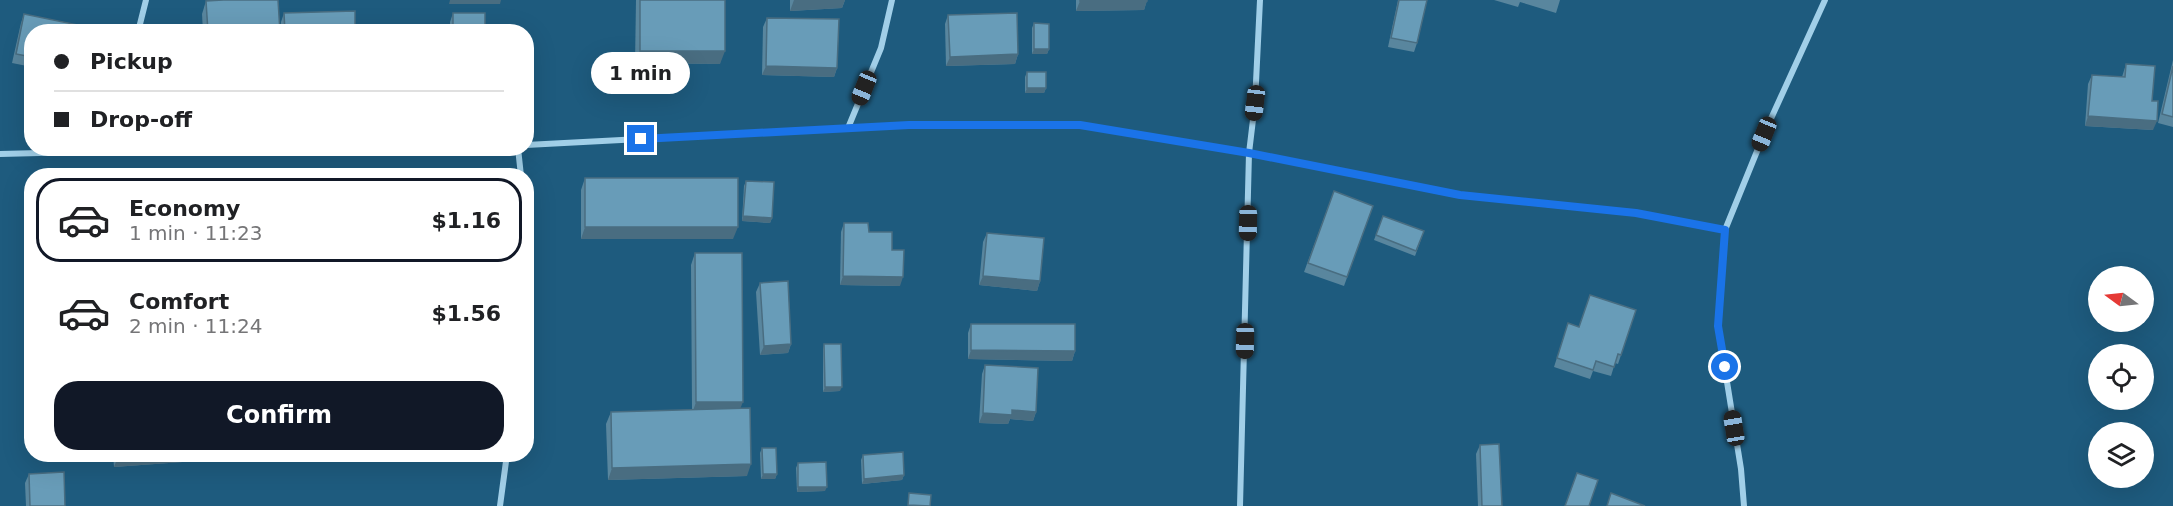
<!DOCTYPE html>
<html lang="en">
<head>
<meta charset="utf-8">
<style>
  body { margin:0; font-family:"DejaVu Sans",sans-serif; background:#f2f2f2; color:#202124; height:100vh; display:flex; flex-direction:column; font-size:22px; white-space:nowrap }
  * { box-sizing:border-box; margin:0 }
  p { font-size:20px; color:#757577 }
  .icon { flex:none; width:33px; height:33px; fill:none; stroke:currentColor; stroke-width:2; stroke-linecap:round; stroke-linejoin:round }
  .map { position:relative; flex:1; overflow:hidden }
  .details { position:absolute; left:24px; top:168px; width:510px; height:294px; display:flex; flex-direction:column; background:#fff; border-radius:24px; box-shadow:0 6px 24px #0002 }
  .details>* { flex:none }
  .hud { position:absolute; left:24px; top:24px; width:510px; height:132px; border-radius:24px; box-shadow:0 6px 24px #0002; display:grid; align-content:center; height:132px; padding:0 30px; background:#fff }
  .needle { width:39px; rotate:285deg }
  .fabs { position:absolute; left:2088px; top:266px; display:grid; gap:12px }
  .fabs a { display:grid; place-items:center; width:66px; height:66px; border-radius:50%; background:#fff; box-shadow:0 6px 24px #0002; font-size:30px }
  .end { position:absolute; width:27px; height:27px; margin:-14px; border:8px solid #1a73e8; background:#fff; box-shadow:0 0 0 3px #fff }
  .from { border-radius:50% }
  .bubble { position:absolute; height:42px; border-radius:21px; background:#fff; box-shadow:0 6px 24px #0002; font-size:20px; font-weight:600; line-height:42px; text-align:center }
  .car { position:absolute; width:18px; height:36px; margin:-18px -9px; border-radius:8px; box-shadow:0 0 4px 2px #0007; background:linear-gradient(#222 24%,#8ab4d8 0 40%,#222 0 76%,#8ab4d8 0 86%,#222 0) }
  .hud b { display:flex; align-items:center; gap:21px; height:57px; font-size:22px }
  .hud b+b { border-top:2px solid #e0e0e0 }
  .hud i { width:15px; height:15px; background:#202124 }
  ul { padding:10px 0 0; list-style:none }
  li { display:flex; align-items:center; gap:18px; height:84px; margin:0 12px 9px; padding:0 18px; border:3px solid transparent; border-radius:24px }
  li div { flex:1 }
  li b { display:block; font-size:22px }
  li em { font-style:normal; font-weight:600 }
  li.on { border-color:#111827 }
  li>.icon { width:54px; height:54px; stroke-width:1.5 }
  .button { display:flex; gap:12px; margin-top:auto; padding:12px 30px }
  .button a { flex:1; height:69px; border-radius:24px; background:#111827; color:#fff; font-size:24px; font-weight:600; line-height:69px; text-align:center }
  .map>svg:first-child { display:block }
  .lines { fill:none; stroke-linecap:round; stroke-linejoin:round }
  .minor { stroke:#a1cfe8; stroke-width:6 }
  .wall { fill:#59869e }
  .shaded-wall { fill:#496d81 }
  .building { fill:#689cb8; stroke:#496d81; stroke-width:1.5 }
  .route { stroke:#1a73e8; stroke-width:8 }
</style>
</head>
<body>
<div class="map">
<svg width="2173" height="506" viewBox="0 0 2173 506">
  <rect width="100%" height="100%" fill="#1e5b7e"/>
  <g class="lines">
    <g class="minor">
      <path d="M138 32 146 0"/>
      <path d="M848 128 881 48 892 0"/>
      <path d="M526 145 909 125H1080L1249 153 1459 195 1636 213 1725 230"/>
      <path d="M518 148 521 176"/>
      <path d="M0 154 238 148"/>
      <path d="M526 233 530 282 526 308"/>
      <path d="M500 506 507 454"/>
      <path d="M1240 506 1249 153 1255 103 1260 0"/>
      <path d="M1744 506 1741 469 1718 326 1725 230 1764 134 1825 0"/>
    </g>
  </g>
  <g class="wall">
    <path d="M636 0H725L720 64 635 63Z"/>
    <path d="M790 0H845L842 8 790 11Z"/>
    <path d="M1076 0H1147L1144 10 1076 11Z"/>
    <path d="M1398 0H1427L1417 43 1414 52 1388 47Z"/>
    <path d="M1494 0H1560L1556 13 1520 2 1518 7Z"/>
    <path d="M206 1 280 32H203L202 14Z"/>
    <path d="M284 13 355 32H281V22Z"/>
    <path d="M453 13 485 32H450V22Z"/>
    <path d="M24 14 32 32V67L12 63 21 23Z"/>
    <path d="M948 15 1018 54 1015 64 946 66 945 24Z"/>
    <path d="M767 18 837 68 834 77 762 75 763 27Z"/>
    <path d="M1034 23 1049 49 1047 54H1032V28Z"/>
    <path d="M2173 60V127L2158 123Z"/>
    <path d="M2126 64 2152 101 2153 130 2085 126 2088 84 2092 75 2122 77Z"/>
    <path d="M1027 72 1046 88 1044 93H1025V77Z"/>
    <path d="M585 178 733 239H581V190Z"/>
    <path d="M746 181 772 218 770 223 742 221 744 186Z"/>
    <path d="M1334 191 1373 206 1344 286 1304 272Z"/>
    <path d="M1383 216 1424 231 1415 256 1374 240Z"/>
    <path d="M844 223 869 232 892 250 900 286 840 285 841 232Z"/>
    <path d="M987 233 1040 281 1037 291 979 285 983 242Z"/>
    <path d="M695 253 740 409 747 476 608 480 606 424 611 412 692 410 691 265Z"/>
    <path d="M760 283 791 344 788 353 760 355 756 292Z"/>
    <path d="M1636 310 1618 364 1615 363 1611 376 1593 371 1590 379 1554 367 1568 323 1579 327Z"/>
    <path d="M971 324 1075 351 1072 361 968 359V333Z"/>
    <path d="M824 344 840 391 823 392V349Z"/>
    <path d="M985 365 1036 412 1033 421 1010 419 1008 424 979 423 982 374Z"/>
    <path d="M1480 445 1502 506H1478L1476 454Z"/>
    <path d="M762 448 777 474 775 479H761L760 453Z"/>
    <path d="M113 454H212L210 460 114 467Z"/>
    <path d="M863 455 904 475 902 480 862 484 861 460Z"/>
    <path d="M798 463 825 491 797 492 796 468Z"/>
    <path d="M29 474 65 506H26L25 483Z"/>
  </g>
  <g class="shaded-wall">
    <path d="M450 0H501L500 4H449Z"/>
    <path d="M794 0H845L842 8 790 11Z"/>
    <path d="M1080 1H1147L1144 10 1076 11Z"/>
    <path d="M1034 49H1049L1047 54H1032Z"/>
    <path d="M640 51H725L720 64 635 63Z"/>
    <path d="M1018 54 1015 64 946 66 950 57Z"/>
    <path d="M766 66 837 68 834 77 762 75Z"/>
    <path d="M1027 88H1046L1044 93H1025Z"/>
    <path d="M2088 116 2157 121 2153 130 2085 126Z"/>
    <path d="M743 216 772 218 770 223 742 221Z"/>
    <path d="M585 227H738L733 239H581Z"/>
    <path d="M843 276 903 277 900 286 840 285Z"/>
    <path d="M983 276 1040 281 1037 291 979 285Z"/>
    <path d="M791 344 788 353 760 355 764 346Z"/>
    <path d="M971 350 1075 351 1072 361 968 359Z"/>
    <path d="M825 387H842L840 391 823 392Z"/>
    <path d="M696 402H743L738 414H692Z"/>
    <path d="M1012 410 1036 412 1033 421 1010 419 1008 424 979 423 983 413Z"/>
    <path d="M119 454H212L210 460 114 467Z"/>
    <path d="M751 464 747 476 608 480 612 468Z"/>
    <path d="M763 474H777L775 479H761Z"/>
    <path d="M904 475 902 480 862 484 864 479Z"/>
    <path d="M798 487H827L825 491 797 492Z"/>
  </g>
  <g class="building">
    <path d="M223 0H278L280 32H208L206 1Z"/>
    <rect x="640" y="0" width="85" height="51"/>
    <rect x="1080" y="0" width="67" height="1"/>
    <path d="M1399 0H1427L1417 43 1391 38Z"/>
    <path d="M355 11V32H285L284 13Z"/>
    <rect x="453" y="13" width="32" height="19"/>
    <path d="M1017 13 1018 54 950 57 948 15Z"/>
    <path d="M24 14 78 25 77 32H32V57L16 54Z"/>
    <path d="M767 18 839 19 837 68 766 66Z"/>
    <path d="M1034 23 1049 24V49H1034Z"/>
    <path d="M2126 64 2155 66 2152 101H2158L2157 121 2088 116 2092 75 2125 77Z"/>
    <path d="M2173 66V117L2162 114Z"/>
    <rect x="1027" y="72" width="19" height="16"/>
    <rect x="585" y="178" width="153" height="49"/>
    <path d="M746 181 774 182 772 218 743 216Z"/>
    <path d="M1334 191 1373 206 1347 277 1308 263Z"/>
    <path d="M1383 216 1424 231 1416 251 1376 235Z"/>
    <path d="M844 223H868L869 232H892V250H904L903 277 843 276Z"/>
    <path d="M987 233 1044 238 1040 281 983 276Z"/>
    <path d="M695 253H742L743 402H696Z"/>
    <path d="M788 281 791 344 764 346 760 283Z"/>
    <path d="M1590 295 1636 310 1621 355 1618 354 1614 367 1596 361 1593 370 1557 358 1568 323 1579 327Z"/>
    <path d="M971 324H1075V351L971 350Z"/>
    <path d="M824 344H841L842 387H825Z"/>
    <path d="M985 365 1038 368 1036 412 1012 410V415L983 413Z"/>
    <path d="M750 408 751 464 612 468 611 412Z"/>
    <path d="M1499 444 1502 506H1482L1480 445Z"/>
    <path d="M762 448H776L777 474H763Z"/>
    <path d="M903 452 904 475 864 479 863 455Z"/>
    <path d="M826 462 827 487H798V463Z"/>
    <path d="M64 472 65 506H30L29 474Z"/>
    <path d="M1577 473 1598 480 1589 506H1565Z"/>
    <path d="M909 493 931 495 930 506 908 505Z"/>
    <path d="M1611 493 1645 506H1607Z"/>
  </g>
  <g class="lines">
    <path class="route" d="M641 139 909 125H1080L1249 153 1460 195 1636 213 1725 230 1718 326 1725 367"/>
  </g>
</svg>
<div class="fabs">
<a><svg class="needle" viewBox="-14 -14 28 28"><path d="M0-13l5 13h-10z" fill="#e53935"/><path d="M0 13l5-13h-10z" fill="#757577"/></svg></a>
<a><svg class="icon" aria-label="locate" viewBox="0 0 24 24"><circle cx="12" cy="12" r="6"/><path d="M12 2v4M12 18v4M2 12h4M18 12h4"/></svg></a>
<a><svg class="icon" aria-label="layers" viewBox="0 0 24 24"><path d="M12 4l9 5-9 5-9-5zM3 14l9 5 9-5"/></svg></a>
</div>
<i class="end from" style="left:1725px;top:367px"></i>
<i class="end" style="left:641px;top:139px"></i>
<div class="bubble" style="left:591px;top:52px;width:99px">1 min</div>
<i class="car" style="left:864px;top:88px;rotate:202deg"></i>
<i class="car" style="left:1255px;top:103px;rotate:187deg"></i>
<i class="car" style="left:1764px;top:134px;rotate:202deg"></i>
<i class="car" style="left:1248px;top:223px;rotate:181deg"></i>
<i class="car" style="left:1245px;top:341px;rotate:181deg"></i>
<i class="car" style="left:1734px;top:428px;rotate:351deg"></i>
<div class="hud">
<b><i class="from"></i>Pickup</b>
<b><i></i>Drop-off</b>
</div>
<section class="details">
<ul>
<li class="on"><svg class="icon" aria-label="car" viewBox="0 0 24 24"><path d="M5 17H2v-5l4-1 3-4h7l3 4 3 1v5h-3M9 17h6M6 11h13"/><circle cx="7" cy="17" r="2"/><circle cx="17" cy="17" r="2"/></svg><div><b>Economy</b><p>1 min · 11:23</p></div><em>$1.16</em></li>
<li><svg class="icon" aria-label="car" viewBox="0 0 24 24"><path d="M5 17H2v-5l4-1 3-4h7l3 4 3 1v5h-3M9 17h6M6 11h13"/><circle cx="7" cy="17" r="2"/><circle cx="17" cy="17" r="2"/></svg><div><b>Comfort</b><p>2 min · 11:24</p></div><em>$1.56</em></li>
</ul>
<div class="button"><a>Confirm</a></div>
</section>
</div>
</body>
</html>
